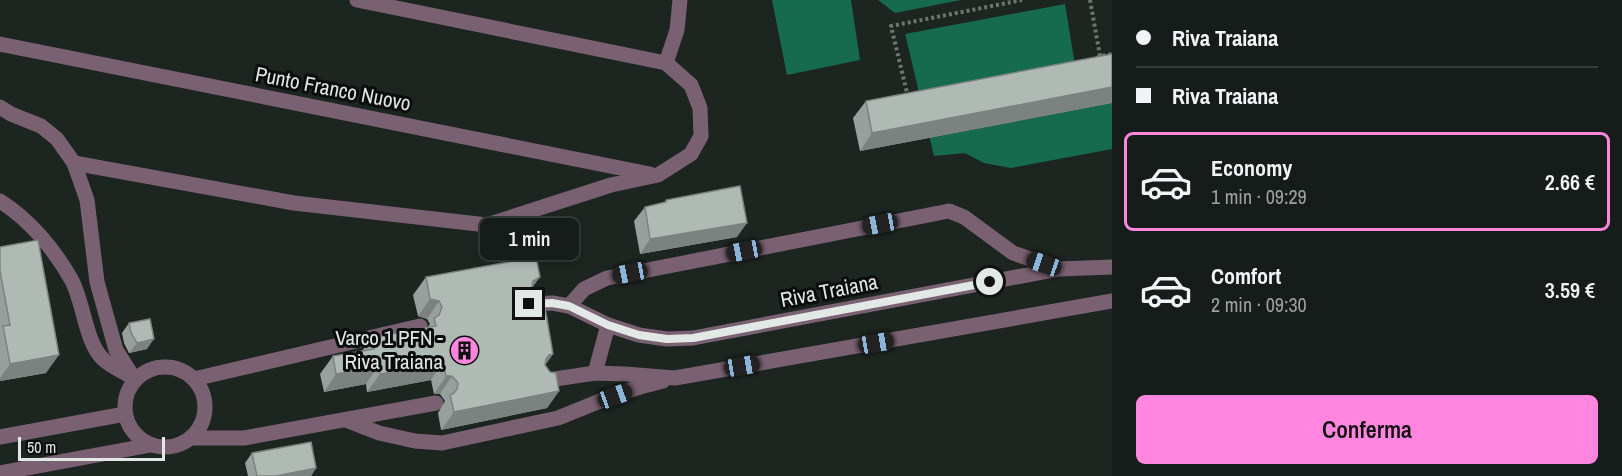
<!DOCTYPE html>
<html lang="it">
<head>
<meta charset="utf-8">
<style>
  body { margin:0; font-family:"Archivo Narrow",sans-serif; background:#232926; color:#f1f3f6; height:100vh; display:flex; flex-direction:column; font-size:22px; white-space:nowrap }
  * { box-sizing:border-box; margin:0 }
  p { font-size:20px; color:#9ea1a2 }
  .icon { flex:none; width:33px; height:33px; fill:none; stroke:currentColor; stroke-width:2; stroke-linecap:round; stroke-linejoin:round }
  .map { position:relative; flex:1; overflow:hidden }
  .sheet { display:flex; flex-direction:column; background:#161c19; width:510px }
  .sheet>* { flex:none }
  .banner { display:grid; align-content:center; height:132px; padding:0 24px; background:#161c19 }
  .scale { position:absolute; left:18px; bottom:15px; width:147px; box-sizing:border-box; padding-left:6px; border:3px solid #e2e8e5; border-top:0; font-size:16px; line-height:21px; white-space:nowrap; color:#e2e8e5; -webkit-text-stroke:4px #0a0d0c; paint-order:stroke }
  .end { position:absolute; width:27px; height:27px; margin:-14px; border:8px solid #e2e8e5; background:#111; box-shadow:0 0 0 3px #111 }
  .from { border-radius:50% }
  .bubble { position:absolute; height:42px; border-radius:9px; background:#161c19; box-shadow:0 3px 9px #0003,0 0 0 2px #353a38; font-size:20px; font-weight:600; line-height:42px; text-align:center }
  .car { position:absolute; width:18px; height:36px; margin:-18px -9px; border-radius:8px; box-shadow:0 0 4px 2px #0007; background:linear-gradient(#222 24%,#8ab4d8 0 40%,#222 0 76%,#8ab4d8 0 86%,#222 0) }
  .banner b { display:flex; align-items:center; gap:21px; height:57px; font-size:22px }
  .banner b+b { border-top:2px solid #353a38 }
  .banner i { width:15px; height:15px; background:#f1f3f6 }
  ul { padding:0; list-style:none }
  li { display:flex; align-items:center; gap:18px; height:99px; margin:0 12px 9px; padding:0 12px; border:3px solid transparent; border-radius:9px }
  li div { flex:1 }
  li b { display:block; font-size:22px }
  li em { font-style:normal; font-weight:600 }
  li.on { border-color:#ff85df }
  li>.icon { width:54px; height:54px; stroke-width:1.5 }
  .action { display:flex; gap:12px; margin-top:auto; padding:12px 24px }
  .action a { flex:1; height:69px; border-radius:9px; background:#ff85df; color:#111; font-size:24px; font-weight:600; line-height:69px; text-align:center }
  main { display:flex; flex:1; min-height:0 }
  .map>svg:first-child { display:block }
  .water { fill:#166b4f }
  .pier { fill:#1d2521 }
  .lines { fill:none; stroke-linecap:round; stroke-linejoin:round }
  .path { stroke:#6e7571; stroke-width:4; stroke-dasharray:3 3; stroke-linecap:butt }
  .minor { stroke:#7a6172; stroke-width:15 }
  .wall { fill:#97a09c }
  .shaded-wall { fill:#7b827f }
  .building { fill:#b0bab5; stroke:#7b827f; stroke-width:1.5 }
  .route { stroke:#e2e8e5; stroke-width:8 }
  .labels { text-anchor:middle; stroke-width:6; stroke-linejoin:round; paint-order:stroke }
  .street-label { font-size:21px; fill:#e2e8e5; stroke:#0a0d0c }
  .poi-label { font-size:21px; fill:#e2e8e5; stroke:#0a0d0c; text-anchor:end }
</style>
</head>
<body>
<main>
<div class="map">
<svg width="1112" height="476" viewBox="0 0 1112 476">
  <rect width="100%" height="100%" fill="#1d2521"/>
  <g class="water">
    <path d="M772 0H851L860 60 787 75Z"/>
    <path d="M878 0H1112V149L1011 168 984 163 965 153 934 156 900 12 895 13Z"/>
  </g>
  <path class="pier" d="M961 0H1112V103L929 138 920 97 1075 65 1065 4 905 34 900 12Z"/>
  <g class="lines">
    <g class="path">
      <path d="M1090 0 1100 56"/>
      <path d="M1097 58 1100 56 1112 54"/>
      <path d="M908 97 891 26 1022 0"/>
    </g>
    <g class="minor">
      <path d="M357 0 666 63 677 30 680 0"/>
      <path d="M0 44 650 174"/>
      <path d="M0 107 11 114 41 126 57 139 74 163 87 200 97 282 116 350 135 380"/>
      <path d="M74 163 294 203 487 225 611 185 658 175 691 154 701 136 700 108 691 85 666 63"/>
      <path d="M0 201C29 219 54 249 71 279 84 302 85 342 103 359 110 366 122 371 130 376"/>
      <path d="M529 304 552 303 569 306 608 325 639 335 667 339 693 338 1059 269 1112 267"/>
      <path d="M569 306 584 289 607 278 949 211 964 217 1013 253 1056 268"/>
      <circle cx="165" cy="407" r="40"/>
      <path d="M595 373 608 325"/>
      <path d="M194 379 420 326"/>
      <path d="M542 381 595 373 625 374 675 378 1112 301"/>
      <path d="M346 420 379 433 415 441 442 443 558 418 615 395 640 387 663 381"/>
      <path d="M0 437 125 414"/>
      <path d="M191 438H244L436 403"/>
      <path d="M0 473 151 445"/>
    </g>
  </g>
  <g class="wall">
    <path d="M1112 54V103L860 151 853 118 866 101Z"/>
    <path d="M666 200 737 237 640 254 634 221 645 207 664 203Z"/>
    <path d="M0 247 46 373 0 381Z"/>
    <path d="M426 277 532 288 553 354 545 365 559 391 547 408 441 430 438 413 445 401 440 394H434L431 380 367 392 366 384 324 392 320 374 333 356 362 351 371 338 427 328 430 324 427 319 418 316 413 295Z"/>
    <path d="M129 323 147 349 129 353 124 343 122 333Z"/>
    <path d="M252 453 316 468 311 476H248L245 463Z"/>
  </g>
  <g class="shaded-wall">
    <path d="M1112 87V103L860 151 872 133Z"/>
    <path d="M747 223 737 237 640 254 650 239Z"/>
    <path d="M540 277 527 295 533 281Z"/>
    <path d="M430 299 439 301 427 319 418 316Z"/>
    <path d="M154 339 147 349 129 353 137 343Z"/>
    <path d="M553 354 541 371 536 373 549 355Z"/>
    <path d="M59 355 46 373 0 381V378L10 364Z"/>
    <path d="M443 362 431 380 367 392 380 374Z"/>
    <path d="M378 366 366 384 324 392 336 374Z"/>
    <path d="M446 376H452L440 394H434Z"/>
    <path d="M559 391 547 408 441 430 454 412Z"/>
    <path d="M316 468 311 476H276Z"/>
  </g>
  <g class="building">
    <path d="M1112 54V87L872 133 866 101Z"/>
    <path d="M740 186 747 223 650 239 645 207 666 202V200Z"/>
    <path d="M38 240 59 355 10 364 3 326 10 325 0 271V247Z"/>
    <path d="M536 257 540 277 533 281 532 287 536 295 543 296 553 354 549 355 546 359 545 365 550 372 556 373 559 391 454 412 450 395 454 393 457 389 458 383 452 376H446L443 362 380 374 378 366 336 374 333 356 374 349 371 338 436 326 434 318 439 315 442 307 439 301 430 299 426 277Z"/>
    <path d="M150 319 154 339 137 343 131 333 129 323Z"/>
    <path d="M311 442 316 468 276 476H257L252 453Z"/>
  </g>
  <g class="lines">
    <path class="route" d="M529 304 552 303 569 306 608 325 639 335 667 339 693 338 990 282"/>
  </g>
  <defs>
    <symbol id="building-disc" viewBox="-11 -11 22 22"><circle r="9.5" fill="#ff85df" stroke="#0a0d0c"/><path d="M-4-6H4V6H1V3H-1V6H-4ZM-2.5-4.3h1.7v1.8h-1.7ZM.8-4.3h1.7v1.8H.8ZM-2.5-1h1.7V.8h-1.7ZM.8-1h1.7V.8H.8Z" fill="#111"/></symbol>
  </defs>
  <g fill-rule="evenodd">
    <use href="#building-disc" x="448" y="334" width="33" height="33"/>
  </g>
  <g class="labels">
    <g class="street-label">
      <text transform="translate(333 89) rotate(11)" y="7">Punto Franco Nuovo</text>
      <text transform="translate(829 291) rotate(-11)" y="7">Riva Traiana</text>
    </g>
    <g class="poi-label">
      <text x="443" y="345">Varco 1 PFN -<tspan x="443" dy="24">Riva Traiana</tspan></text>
    </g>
  </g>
</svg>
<div class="scale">50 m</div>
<i class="end from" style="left:990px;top:282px"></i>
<i class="end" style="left:529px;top:304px"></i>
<div class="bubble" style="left:480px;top:218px;width:99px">1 min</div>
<i class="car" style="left:880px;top:224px;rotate:259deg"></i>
<i class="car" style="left:744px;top:251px;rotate:259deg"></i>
<i class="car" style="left:1044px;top:264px;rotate:289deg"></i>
<i class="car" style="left:630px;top:273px;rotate:259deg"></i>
<i class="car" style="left:876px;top:343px;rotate:80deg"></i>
<i class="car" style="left:742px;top:366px;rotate:80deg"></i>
<i class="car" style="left:615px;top:396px;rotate:70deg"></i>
</div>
<section class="sheet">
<div class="banner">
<b><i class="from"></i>Riva Traiana</b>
<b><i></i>Riva Traiana</b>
</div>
<ul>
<li class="on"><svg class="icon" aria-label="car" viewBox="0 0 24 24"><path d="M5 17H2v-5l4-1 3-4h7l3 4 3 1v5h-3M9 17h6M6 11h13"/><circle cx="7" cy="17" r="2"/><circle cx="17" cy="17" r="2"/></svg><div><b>Economy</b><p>1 min · 09:29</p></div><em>2.66 €</em></li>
<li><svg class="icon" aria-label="car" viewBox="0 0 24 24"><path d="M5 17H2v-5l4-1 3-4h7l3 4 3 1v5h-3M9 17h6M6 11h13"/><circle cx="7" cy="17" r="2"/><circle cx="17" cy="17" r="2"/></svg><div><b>Comfort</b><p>2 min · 09:30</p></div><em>3.59 €</em></li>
</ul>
<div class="action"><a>Conferma</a></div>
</section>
</main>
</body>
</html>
